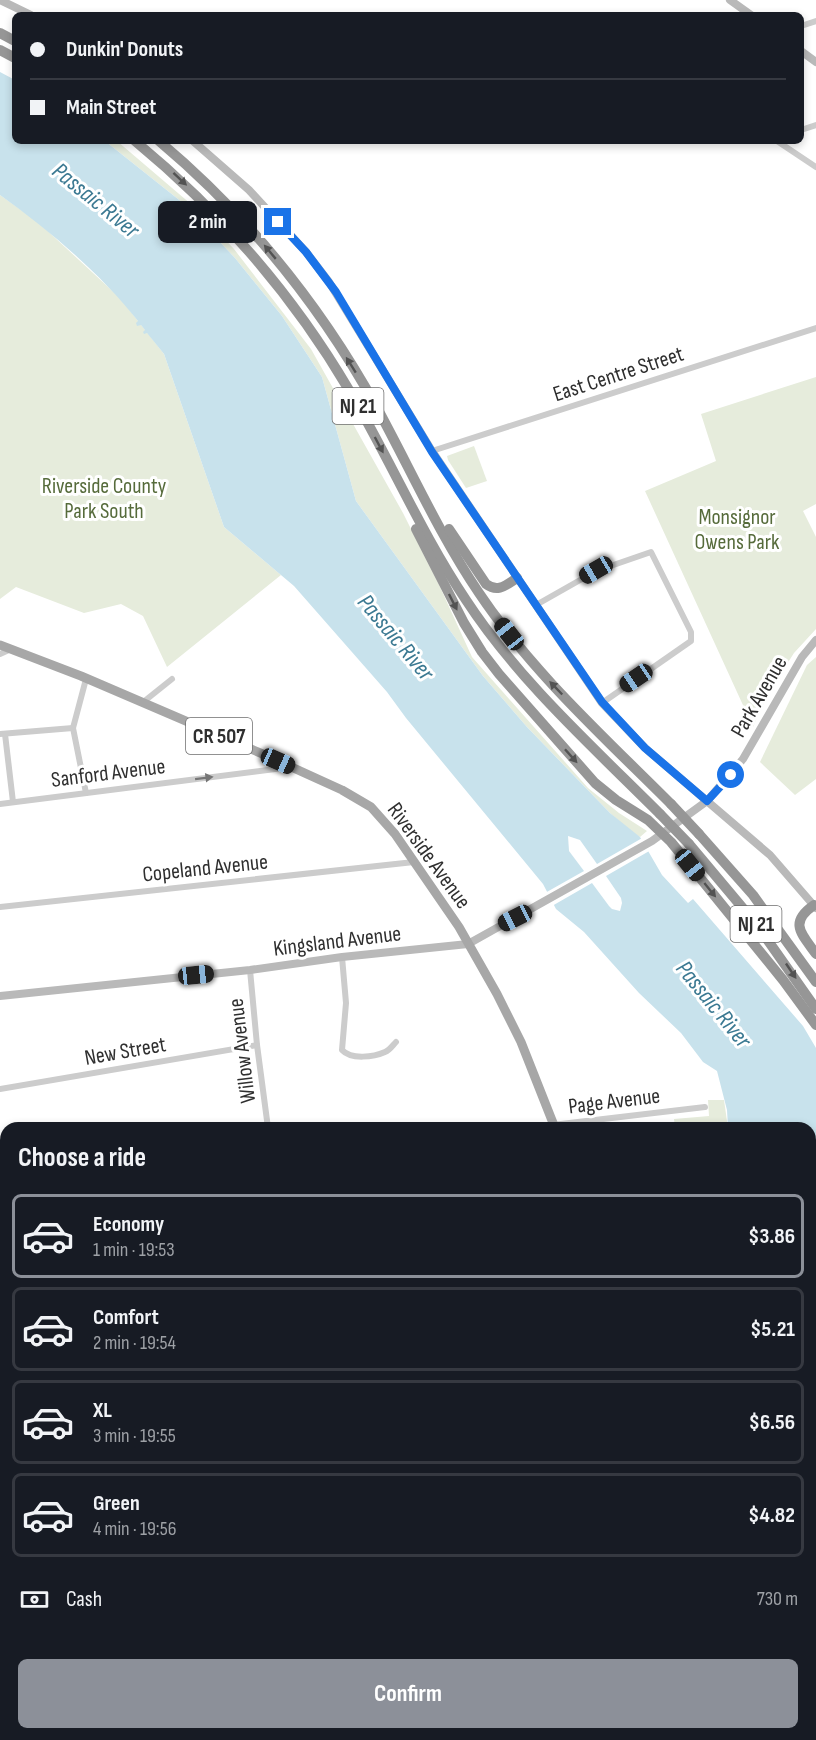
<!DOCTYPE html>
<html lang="en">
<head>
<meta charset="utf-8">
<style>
  body { margin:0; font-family:"Sofia Sans Condensed",sans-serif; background:#20242c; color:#f1f3f6; height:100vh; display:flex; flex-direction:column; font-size:22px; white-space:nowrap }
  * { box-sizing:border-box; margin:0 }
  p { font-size:20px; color:#9ea1a6 }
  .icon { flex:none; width:33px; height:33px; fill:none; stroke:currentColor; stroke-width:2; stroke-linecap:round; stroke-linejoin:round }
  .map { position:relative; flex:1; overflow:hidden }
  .side { position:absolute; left:0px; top:1122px; width:816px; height:618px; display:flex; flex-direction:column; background:#171b24; border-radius:18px 18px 0 0; box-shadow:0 3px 9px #0003 }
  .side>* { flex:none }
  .guide { position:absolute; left:12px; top:12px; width:792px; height:132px; border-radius:9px; box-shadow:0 3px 9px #0003; display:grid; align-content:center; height:132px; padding:0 18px; background:#171b24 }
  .end { position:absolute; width:27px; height:27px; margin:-14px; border:8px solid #1a73e8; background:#fff; box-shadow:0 0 0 3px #fff }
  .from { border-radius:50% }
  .bubble { position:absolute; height:42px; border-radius:9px; background:#171b24; box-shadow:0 3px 9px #0003; font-size:20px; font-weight:700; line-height:42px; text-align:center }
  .car { position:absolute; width:18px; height:36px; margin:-18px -9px; border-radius:8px; box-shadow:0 0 4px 2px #0007; background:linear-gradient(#222 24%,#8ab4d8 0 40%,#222 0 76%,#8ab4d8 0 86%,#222 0) }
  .guide b { display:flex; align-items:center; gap:21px; height:57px; font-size:22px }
  .guide b+b { border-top:2px solid #363941 }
  .guide i { width:15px; height:15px; background:#f1f3f6 }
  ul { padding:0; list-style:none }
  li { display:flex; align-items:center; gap:18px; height:84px; margin:0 12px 9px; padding:0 6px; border:3px solid #363941; border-radius:9px }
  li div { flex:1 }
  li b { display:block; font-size:22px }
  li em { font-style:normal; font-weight:700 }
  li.active { border-color:#8c9099 }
  li>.icon { width:54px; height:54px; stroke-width:1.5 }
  h2 { padding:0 18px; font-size:27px; line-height:72px }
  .pay { display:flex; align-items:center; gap:15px; height:66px; padding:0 18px; font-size:22px }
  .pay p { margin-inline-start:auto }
  .button { display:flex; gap:12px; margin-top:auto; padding:12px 18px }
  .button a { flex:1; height:69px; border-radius:9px; background:#8c9099; color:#fff; font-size:24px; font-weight:700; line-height:69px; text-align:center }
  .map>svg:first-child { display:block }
  .green { fill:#e6ecdc }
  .water { fill:#c8e2ec }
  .pier { fill:#fff }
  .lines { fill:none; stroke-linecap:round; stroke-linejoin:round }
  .street { stroke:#ccc; stroke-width:6 }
  .secondary { stroke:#b9b9b9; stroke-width:8 }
  .primary { stroke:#a7a7a7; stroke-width:9 }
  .highway { stroke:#969696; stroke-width:10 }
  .highway-bridge { stroke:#969696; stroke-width:10 }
  .oneway { fill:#535353 }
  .oneway2 { fill:#767676 }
  .route { stroke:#1a73e8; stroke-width:8 }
  .labels { text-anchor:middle; stroke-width:6; stroke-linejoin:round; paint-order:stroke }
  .shield { fill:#fff; stroke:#6d6d6d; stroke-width:1.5 }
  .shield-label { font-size:21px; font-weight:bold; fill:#2f2f2f }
  .street-label { font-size:22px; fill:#2f2f2f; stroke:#fff }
  .park-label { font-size:22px; fill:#566b3b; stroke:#fff }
  .water-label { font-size:24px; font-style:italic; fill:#3b7992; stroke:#fff }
</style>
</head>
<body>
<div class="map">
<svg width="816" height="1740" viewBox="0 0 816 1740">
  <rect width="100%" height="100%" fill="#fff"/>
  <g class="green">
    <path d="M105 141H117L192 205 234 249 311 349 403 513 440 587 472 657 588 788 619 813 647 831 640 837 630 831 610 813 527 727 483 676 356 501 322 377 282 316 235 258 183 203Z"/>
    <path d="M0 195 38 222 120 298 164 354 224 527 281 575 167 667 143 616 121 604 84 613 16 587 0 599Z"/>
    <path d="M816 377V504L803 511 816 537V629L794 653 768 694 753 727 645 491 716 461 701 414Z"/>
    <path d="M474 446 487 481 466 488 448 460 447 456Z"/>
    <path d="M816 657V779L795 795 760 762 807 665Z"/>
    <path d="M708 1100H724L728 1128H675L674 1119 709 1116Z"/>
    <path d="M810 1275 816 1284V1740H640L639 1734H810Z"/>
  </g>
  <path class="water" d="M0 72 15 80V141H105L183 203 235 258 282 316 322 377 356 501 483 676 527 727 610 813 640 837 662 875 688 903 693 899 803 1026 816 1048V1284L810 1275V1128H728L727 1110 717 1071 703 1062 681 1033 639 993 584 932 556 909 543 884 406 718 387 692 294 586 224 527 164 354 147 333 144 334 143 332 145 330 141 325 137 326 136 323 138 321C100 273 50 231 0 195Z"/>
  <path class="pier" d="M568 836 580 840 597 864 644 837 651 850 606 876 621 898 622 903 620 911 612 909 609 906 592 883 552 906 545 893 584 871 569 851Z"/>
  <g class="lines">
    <g class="street">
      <path d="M801 26 816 21"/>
      <path d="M801 130 816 125"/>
      <path d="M777 141 816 167"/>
      <path d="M432 451 816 328"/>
      <path d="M536 605 596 571 651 552 691 632V641L602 703"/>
      <path d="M0 654 11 649"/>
      <path d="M86 679 73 728 86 793"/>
      <path d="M142 703 172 679"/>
      <path d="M0 734 73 728"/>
      <path d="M5 734 13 802"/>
      <path d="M0 804 291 767"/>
      <path d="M0 907 414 862"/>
      <path d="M342 957 346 1003 342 1050C351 1060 374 1057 385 1052 390 1050 393 1045 396 1042"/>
      <path d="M250 970 257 1045 268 1128"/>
      <path d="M0 1089 257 1045"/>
      <path d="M527 1128 705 1107"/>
      <path d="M0 1187 6 1186"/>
      <path d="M0 1291 6 1290"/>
      <path d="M0 1418H6"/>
      <path d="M0 1538H6"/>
      <path d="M0 1601 6 1622"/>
      <path d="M38 1734 39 1740"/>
      <path d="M160 1734 161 1740"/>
      <path d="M275 1734 276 1740"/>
      <path d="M506 1734V1740"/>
      <path d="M600 1734 602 1740"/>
      <path d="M338 1740 400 1734"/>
    </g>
    <g class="secondary">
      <path d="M0 0 31 15"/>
      <path d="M730 0 751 15"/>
      <path d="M801 51 816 62"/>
      <path d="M193 141 249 190 306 252 329 282 432 451 602 703 645 748 770 855 816 908"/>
      <path d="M0 996 250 970 342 957 468 944 652 841 707 801 743 759 802 657 816 640"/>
      <path d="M611 1740 613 1734"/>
    </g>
    <g class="primary">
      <path d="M0 645 81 676 265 755 342 790 371 807 395 834 459 927 497 994 521 1042 555 1128"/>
      <path d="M631 1734 632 1740"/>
    </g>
    <g class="highway">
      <path d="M0 33 15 41"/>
      <path d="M0 50 15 58"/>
      <path d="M135 141C221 212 293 295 349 390 390 459 421 533 466 600 519 681 592 746 660 814"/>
      <path d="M159 141C247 215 320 305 376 406 410 468 439 534 479 593 532 672 604 737 671 804"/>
      <path d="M416 529 464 623 482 652 499 674 595 783 616 800 648 820 671 842 783 980 816 1025"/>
      <path d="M449 529 486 584C498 593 506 585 517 578"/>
      <path d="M699 834 753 895 816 982"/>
      <path d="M689 844 757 925 816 1009"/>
      <path d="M814 905C788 923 802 934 816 954"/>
    </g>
    <g class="highway-bridge">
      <path d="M671 804 699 834"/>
      <path d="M660 814 689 844"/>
    </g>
  </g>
  <defs><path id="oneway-solid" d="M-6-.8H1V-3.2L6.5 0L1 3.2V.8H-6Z" transform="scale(1.5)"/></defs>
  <g class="oneway">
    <use href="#oneway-solid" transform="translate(180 179) rotate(43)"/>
    <use href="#oneway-solid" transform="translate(270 252) rotate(-130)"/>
    <use href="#oneway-solid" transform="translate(351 365) rotate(-122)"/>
    <use href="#oneway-solid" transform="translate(379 445) rotate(62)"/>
    <use href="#oneway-solid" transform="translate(453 602) rotate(63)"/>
    <use href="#oneway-solid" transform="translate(556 688) rotate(-134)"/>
    <use href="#oneway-solid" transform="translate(571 756) rotate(48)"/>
    <use href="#oneway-solid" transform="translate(710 890) rotate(51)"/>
    <use href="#oneway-solid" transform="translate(791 971) rotate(56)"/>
  </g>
  <use class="oneway2" href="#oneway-solid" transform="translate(204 778) rotate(-7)"/>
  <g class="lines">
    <path class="route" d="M278 222 306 252 336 292 432 452 602 702 645 748 707 801 731 775"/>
  </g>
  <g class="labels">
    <g class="shield">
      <rect x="332.5" y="388" width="51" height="36" rx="4.5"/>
      <rect x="186" y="718" width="66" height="36" rx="4.5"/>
      <rect x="730.5" y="906" width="51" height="36" rx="4.5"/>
    </g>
    <g class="shield-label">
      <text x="358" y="413">NJ 21</text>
      <text x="219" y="743">CR 507</text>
      <text x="756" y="931">NJ 21</text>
    </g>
    <g class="street-label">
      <text transform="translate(618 373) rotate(-18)" y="8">East Centre Street</text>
      <text transform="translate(758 696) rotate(-60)" y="8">Park Avenue</text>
      <text transform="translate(108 772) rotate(-7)" y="8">Sanford Avenue</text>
      <text transform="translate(430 855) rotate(54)" y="8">Riverside Avenue</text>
      <text transform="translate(205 867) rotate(-6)" y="8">Copeland Avenue</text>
      <text transform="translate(337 940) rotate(-7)" y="8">Kingsland Avenue</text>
      <text transform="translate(125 1050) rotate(-10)" y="8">New Street</text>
      <text transform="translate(241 1051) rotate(-97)" y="8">Willow Avenue</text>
      <text transform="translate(614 1100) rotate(-7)" y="8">Page Avenue</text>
    </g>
    <g class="park-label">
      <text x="104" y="493">Riverside County<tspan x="104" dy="25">Park South</tspan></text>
      <text x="737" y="524">Monsignor<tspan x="737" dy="25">Owens Park</tspan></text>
    </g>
    <g class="water-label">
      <text transform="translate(96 200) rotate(39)" y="8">Passaic River</text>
      <text transform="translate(396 637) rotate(50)" y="8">Passaic River</text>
      <text transform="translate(714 1004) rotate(51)" y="8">Passaic River</text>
    </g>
  </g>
</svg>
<i class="end from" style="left:731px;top:775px"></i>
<i class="end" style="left:278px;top:222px"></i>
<div class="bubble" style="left:158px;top:201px;width:99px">2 min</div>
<i class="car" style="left:596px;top:570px;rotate:240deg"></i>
<i class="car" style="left:509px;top:634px;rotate:322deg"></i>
<i class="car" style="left:636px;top:678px;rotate:236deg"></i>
<i class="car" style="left:278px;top:761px;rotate:114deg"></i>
<i class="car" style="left:690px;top:865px;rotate:141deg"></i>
<i class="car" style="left:515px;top:918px;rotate:243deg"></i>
<i class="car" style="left:196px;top:975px;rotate:84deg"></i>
<div class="guide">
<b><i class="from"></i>Dunkin' Donuts</b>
<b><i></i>Main Street</b>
</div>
<section class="side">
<h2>Choose a ride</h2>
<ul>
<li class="active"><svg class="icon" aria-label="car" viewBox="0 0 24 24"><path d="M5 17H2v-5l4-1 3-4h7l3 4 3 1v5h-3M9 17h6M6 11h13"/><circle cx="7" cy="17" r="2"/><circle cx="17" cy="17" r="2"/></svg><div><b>Economy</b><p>1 min · 19:53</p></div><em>$3.86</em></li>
<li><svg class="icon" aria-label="car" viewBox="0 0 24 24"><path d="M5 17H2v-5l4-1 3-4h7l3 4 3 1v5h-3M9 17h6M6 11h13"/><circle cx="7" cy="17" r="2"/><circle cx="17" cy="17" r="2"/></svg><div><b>Comfort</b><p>2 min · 19:54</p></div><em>$5.21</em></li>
<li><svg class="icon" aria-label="car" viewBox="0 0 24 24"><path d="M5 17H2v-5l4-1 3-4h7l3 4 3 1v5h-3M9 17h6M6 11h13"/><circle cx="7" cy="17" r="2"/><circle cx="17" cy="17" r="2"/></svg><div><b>XL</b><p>3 min · 19:55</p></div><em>$6.56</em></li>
<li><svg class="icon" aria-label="car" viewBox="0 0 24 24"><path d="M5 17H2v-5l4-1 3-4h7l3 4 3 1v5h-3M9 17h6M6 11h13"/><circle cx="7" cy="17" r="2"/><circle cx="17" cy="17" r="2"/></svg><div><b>Green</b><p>4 min · 19:56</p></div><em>$4.82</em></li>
</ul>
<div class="pay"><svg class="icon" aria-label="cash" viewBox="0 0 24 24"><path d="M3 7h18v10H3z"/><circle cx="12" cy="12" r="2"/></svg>Cash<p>730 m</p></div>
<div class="button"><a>Confirm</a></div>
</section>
</div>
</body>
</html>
